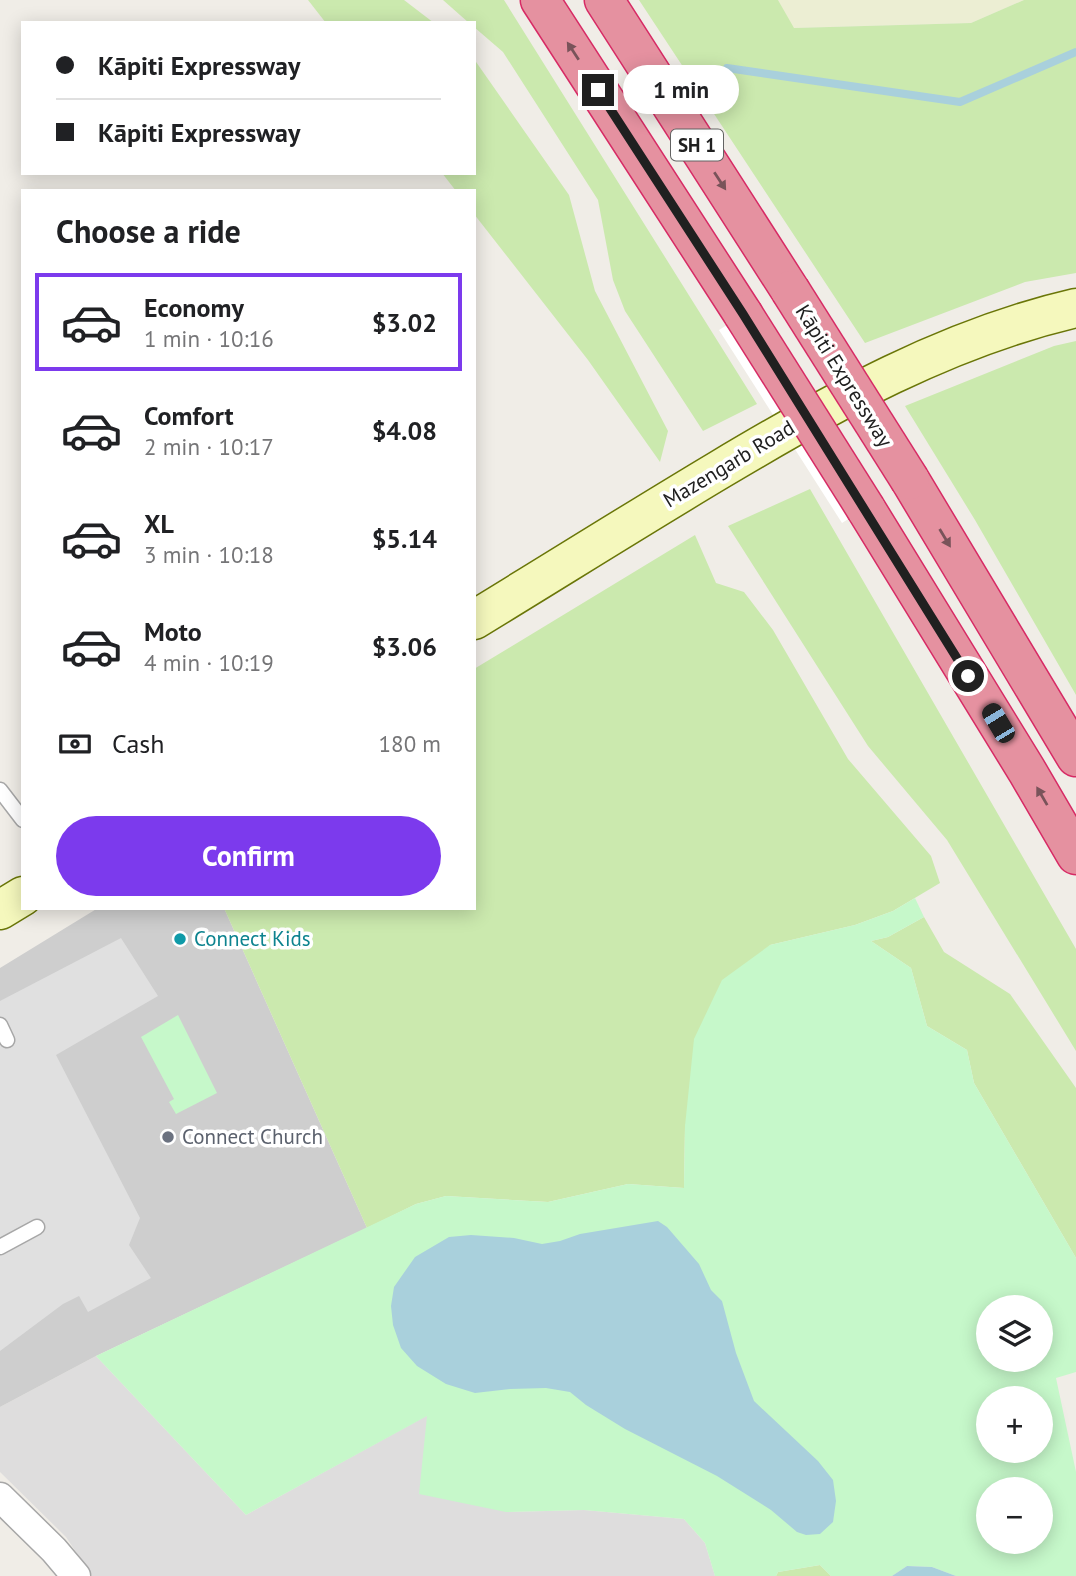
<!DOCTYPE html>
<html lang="en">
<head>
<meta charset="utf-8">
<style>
  body { margin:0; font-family:"PT Sans",sans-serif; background:#f6f6f6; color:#202124; height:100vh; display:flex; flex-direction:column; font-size:26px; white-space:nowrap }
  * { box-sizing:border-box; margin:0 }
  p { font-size:23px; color:#757577 }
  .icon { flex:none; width:38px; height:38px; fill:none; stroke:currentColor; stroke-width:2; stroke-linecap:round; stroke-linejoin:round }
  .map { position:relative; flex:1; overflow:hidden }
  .panel { position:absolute; left:21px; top:189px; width:455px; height:721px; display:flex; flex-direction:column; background:#fff; border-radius:0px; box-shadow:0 4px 18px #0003 }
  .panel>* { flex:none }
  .guide { position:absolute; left:21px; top:21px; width:455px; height:154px; border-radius:0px; box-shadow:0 4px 18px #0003; display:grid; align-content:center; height:154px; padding:0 35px; background:#fff }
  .fabs { position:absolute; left:976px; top:1295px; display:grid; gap:14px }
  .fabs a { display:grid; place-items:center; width:77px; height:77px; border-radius:50%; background:#fff; box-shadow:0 4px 18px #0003; font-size:35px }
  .end { position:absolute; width:32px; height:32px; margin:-16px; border:9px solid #202020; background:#fff; box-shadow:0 0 0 4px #fff }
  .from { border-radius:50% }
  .bubble { position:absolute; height:49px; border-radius:24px; background:#fff; box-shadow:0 4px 18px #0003; font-size:23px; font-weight:700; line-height:49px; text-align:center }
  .car { position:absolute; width:21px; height:42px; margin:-21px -10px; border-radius:9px; box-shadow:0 0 5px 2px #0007; background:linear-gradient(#222 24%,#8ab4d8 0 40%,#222 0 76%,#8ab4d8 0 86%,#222 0) }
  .guide b { display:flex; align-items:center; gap:24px; height:66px; font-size:26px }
  .guide b+b { border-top:2px solid #e0e0e0 }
  .guide i { width:18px; height:18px; background:#202124 }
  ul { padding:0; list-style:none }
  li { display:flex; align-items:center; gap:21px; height:98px; margin:0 14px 10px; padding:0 21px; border:4px solid transparent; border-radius:0px }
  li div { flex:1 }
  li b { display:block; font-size:26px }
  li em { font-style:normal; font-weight:700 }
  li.selected { border-color:#7c3aed }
  li>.icon { width:63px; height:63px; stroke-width:1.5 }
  h2 { padding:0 35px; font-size:32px; line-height:84px }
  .pay { display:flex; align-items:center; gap:18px; height:77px; padding:0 35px; font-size:26px }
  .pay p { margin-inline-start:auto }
  .cta { display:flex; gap:14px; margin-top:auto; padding:14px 35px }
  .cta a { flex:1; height:80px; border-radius:42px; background:#7c3aed; color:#fff; font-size:28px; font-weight:700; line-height:80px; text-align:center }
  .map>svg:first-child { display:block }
  .residential { fill:#dedddd }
  .religious { fill:#cecece }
  .farmland { fill:#eceed3 }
  .grass { fill:#cbe9ae }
  .park { fill:#c6f8ca; fill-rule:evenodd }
  .parking { fill:#e0e0e0 }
  .water { fill:#a9d0dc }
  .pier { fill:#fff }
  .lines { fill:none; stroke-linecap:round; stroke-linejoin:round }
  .stream { stroke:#a9d0dc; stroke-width:8 }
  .service-casing { stroke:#a7a7a7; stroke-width:17 }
  .minor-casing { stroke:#a7a7a7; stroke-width:31 }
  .secondary-casing { stroke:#6a7608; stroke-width:41 }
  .motorway-casing { stroke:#d72b65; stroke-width:41 }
  .service { stroke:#fff; stroke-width:14 }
  .minor { stroke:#fff; stroke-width:28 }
  .secondary { stroke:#f5f8bd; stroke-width:38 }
  .motorway { stroke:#e591a0; stroke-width:38 }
  .motorway-bridge-casing { stroke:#d72b65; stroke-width:41; stroke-linecap:butt }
  .motorway-bridge { stroke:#e591a0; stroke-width:38 }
  .oneway { fill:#79535a }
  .route { stroke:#202020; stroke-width:9 }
  .culture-dot { fill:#0f9aa8; stroke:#fff; stroke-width:2.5 }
  .worship-dot { fill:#6b7280; stroke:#fff; stroke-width:2.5 }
  .labels { text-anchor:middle; stroke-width:7; stroke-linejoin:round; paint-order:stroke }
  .shield { fill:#fff; stroke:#636363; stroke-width:2 }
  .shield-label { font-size:19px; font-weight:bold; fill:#202020 }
  .street-label { font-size:21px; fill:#202020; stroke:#fff }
  .culture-label { font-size:21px; fill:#0d838f; stroke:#fff; text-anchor:start }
  .worship-label { font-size:21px; fill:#5b616d; stroke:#fff; text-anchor:start }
</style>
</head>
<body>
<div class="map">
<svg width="1076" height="1576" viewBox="0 0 1076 1576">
  <rect width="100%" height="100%" fill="#f0ede7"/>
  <path class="residential" d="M96 1356 246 1515 428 1415 506 1512 584 1510 684 1519 705 1543 715 1576H92L66 1537 0 1472V1407Z"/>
  <path class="religious" d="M98 908H224L367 1228 96 1356 0 1407V968Z"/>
  <path class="farmland" d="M778 0H1024L971 23 793 28Z"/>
  <g class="grass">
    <path d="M308 0H404L434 23H326Z"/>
    <path d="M443 0H504L757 404 703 431 625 311 613 280 598 200 503 52 474 27V23H469Z"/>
    <path d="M639 0H778L794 28 971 23 1024 0H1076V273L1025 282 865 343Z"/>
    <path d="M474 59 569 195 595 291 668 431 660 462 588 360 474 214V191H456L442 173H474Z"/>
    <path d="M1076 341V695L975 520 905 406 1054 346Z"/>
    <path d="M810 489 1076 949V1051L947 840 868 746 728 526Z"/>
    <path d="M695 535 716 583 744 592 773 630 848 759 931 856 940 883 893 911 855 925 770 945 685 1126 684 1188 628 1184 548 1202 446 1196 416 1204 367 1228 224 908H474V669Z"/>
    <path d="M924 917 944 952 1010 994 1076 1088V1258L974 1083 967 1050 927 1026 911 968 871 941 888 937Z"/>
    <path d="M820 1565 831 1576H776L778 1572Z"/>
  </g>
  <g class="park">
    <path d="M915 898 924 917 888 937 871 941 911 968 927 1026 967 1050 974 1083 1076 1258V1372L1056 1378 1076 1472V1576H956L932 1567 907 1566 892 1576H831L820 1565 778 1572 776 1576H715L705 1543 684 1519 584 1510 506 1512 419 1494 427 1416 246 1515 96 1356 416 1204 446 1196 548 1202 628 1184 684 1188 685 1126 694 1039 722 980 770 945 855 925 893 911ZM989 1307H1041V1360H989ZM989 1398H1041V1451H989ZM989 1489H1041V1542H989Z"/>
    <path d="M178 1015 217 1093 176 1114 169 1102 174 1099 141 1037Z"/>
  </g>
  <path class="parking" d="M121 938 158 996 56 1055 140 1218 129 1245 151 1278 88 1312 79 1296 63 1304 0 1351V1001Z"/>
  <g class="water">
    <path d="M658 1221 667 1227 699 1264 711 1290 722 1301 736 1353 754 1401 818 1461 833 1480 836 1501 833 1522 820 1534 806 1535 797 1532 771 1510 717 1476 625 1429 586 1405 570 1392 546 1388 510 1389 475 1393 446 1384 417 1366 401 1348 393 1325 391 1306 394 1287 415 1257 449 1237 471 1235 514 1238 542 1244 560 1241 580 1234Z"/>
    <path d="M907 1566 932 1567 956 1576H892Z"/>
  </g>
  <path class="pier" d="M759 305 881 498 842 523 719 330Z"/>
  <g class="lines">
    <path class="stream" d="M727 68 960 102 1076 52"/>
    <defs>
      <g id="service">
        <path d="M0 790 23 820"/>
        <path d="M0 1025 7 1040"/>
        <path d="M0 1247 37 1227"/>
      </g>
      <path id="minor" d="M0 1497 54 1550 76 1576"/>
      <g id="secondary">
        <path d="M474 620C556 570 637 519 719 470 833 402 946 338 1076 308"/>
        <path d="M0 910 23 896"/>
      </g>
      <g id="motorway">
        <path d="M540 0 743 314"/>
        <path d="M604 0 790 290"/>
        <path d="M910 480 1076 757"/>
        <path d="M866 509 1027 771 1076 855"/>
      </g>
    </defs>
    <use href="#service" class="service-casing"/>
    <use href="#minor" class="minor-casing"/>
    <use href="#secondary" class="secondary-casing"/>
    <use href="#motorway" class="motorway-casing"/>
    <use href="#service" class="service"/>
    <use href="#minor" class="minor"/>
    <use href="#secondary" class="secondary"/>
    <use href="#motorway" class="motorway"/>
    <defs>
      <g id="motorway-bridge">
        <path d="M790 290 910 480"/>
        <path d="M743 314 866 509"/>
      </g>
    </defs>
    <use href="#motorway-bridge" class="motorway-bridge-casing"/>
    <use href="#motorway-bridge" class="motorway-bridge"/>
  </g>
  <defs><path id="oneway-solid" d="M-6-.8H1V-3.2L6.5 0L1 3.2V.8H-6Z" transform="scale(1.75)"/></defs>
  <g class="oneway">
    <use href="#oneway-solid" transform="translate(573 51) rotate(-123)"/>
    <use href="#oneway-solid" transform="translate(720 181) rotate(57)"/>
    <use href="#oneway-solid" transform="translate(945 538) rotate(59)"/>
    <use href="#oneway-solid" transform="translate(1042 796) rotate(-120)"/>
  </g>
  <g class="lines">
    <path class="route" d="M598 90 743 314 968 676"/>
  </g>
  <circle class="culture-dot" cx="180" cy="939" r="7"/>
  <circle class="worship-dot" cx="168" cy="1137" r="7"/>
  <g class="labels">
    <rect class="shield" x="671" y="129.5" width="52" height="31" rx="5"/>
    <g class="shield-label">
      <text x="697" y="152">SH 1</text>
    </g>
    <g class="street-label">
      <text transform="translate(844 376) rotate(58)" y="7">Kāpiti Expressway</text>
      <text transform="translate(729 464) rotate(-31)" y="7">Mazengarb Road</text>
    </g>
    <g class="culture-label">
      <text x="194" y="946">Connect Kids</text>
    </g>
    <g class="worship-label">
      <text x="182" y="1144">Connect Church</text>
    </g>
  </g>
</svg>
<div class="fabs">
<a><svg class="icon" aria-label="layers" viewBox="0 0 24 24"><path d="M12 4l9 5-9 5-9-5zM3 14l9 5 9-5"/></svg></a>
<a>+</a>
<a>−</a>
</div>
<i class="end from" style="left:968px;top:676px"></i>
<i class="end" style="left:598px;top:90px"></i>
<div class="bubble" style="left:623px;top:65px;width:116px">1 min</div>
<i class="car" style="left:998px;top:723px;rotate:329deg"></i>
<div class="guide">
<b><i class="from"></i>Kāpiti Expressway</b>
<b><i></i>Kāpiti Expressway</b>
</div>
<section class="panel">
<h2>Choose a ride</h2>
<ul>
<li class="selected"><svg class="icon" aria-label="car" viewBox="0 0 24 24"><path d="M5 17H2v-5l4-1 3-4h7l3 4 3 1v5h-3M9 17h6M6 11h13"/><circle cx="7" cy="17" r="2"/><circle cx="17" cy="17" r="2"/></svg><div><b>Economy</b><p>1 min · 10:16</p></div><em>$3.02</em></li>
<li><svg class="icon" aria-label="car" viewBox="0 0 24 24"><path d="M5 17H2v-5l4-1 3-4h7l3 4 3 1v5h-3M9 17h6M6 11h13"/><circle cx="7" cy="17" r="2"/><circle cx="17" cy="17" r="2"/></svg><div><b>Comfort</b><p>2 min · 10:17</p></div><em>$4.08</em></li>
<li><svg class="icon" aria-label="car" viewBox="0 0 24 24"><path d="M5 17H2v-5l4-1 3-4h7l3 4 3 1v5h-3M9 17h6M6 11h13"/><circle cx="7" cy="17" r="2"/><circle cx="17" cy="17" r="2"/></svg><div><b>XL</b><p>3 min · 10:18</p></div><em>$5.14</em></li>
<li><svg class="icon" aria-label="car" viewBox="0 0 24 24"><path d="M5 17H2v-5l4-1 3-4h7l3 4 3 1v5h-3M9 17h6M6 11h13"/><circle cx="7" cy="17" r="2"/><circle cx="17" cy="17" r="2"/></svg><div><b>Moto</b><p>4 min · 10:19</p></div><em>$3.06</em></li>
</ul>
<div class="pay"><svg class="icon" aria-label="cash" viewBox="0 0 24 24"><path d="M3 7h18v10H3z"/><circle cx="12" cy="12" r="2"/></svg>Cash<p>180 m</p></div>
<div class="cta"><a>Confirm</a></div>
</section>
</div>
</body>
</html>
